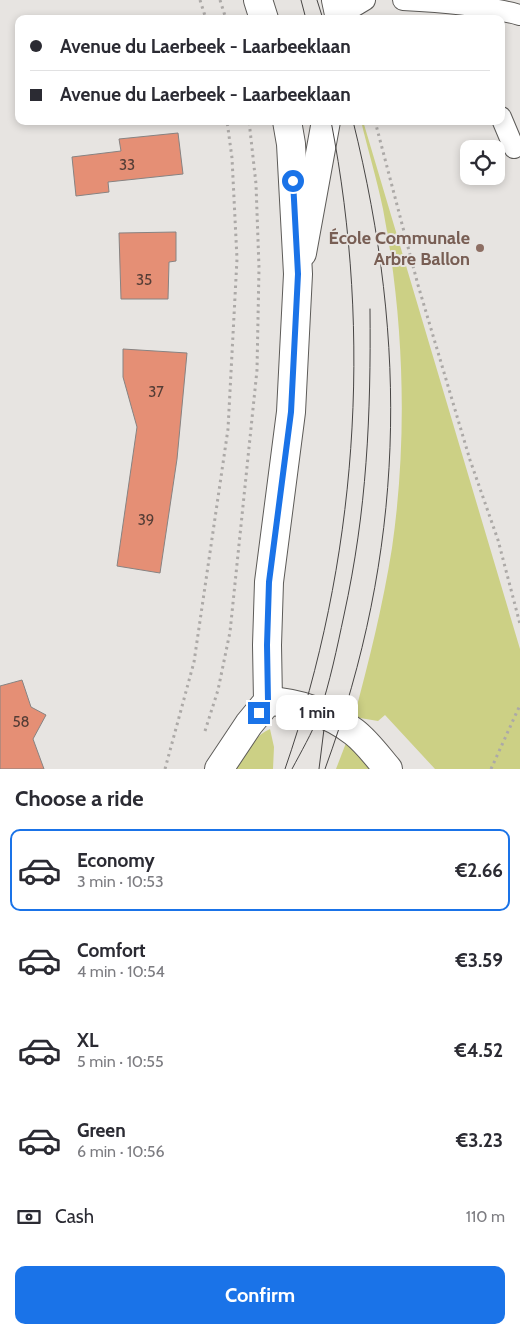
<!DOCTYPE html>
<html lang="en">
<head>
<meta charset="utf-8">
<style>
  body { margin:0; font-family:Cabin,sans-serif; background:#f2f2f3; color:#2b2b33; height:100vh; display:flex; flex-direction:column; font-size:19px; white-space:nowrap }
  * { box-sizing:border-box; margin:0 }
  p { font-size:16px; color:#7c7c81 }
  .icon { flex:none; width:28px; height:28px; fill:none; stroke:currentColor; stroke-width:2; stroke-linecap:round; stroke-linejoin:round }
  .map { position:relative; height:769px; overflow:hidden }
  .side { display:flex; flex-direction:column; background:#fff; flex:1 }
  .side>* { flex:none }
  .guide { position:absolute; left:15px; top:15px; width:490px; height:110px; border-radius:10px; box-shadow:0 2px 8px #0003; display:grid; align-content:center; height:110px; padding:0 15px; background:#fff }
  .controls { position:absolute; left:460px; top:140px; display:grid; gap:10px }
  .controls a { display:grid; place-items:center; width:45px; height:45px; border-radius:10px; background:#fff; box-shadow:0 2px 8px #0003; font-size:25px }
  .end { position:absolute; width:22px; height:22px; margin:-11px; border:6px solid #1a73e8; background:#fff; box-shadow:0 0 0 2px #fff }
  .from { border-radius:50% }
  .bubble { position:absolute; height:35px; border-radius:10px; background:#fff; box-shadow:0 2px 8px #0003; font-size:16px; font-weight:700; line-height:35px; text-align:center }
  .guide b { display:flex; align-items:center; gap:18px; height:48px; font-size:19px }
  .guide b+b { border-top:1px solid #e1e1e2 }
  .guide i { width:12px; height:12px; background:#2b2b33 }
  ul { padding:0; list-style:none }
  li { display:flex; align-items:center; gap:15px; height:82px; margin:0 10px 8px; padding:0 5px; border:2px solid transparent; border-radius:10px }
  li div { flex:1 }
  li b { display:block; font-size:19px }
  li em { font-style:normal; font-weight:700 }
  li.active { border-color:#1a73e8 }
  li>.icon { width:45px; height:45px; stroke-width:1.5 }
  h2 { padding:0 15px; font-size:22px; line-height:60px }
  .pay { display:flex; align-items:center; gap:12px; height:55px; padding:0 15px; font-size:19px }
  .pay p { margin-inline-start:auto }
  .button { display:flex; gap:10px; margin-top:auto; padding:10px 15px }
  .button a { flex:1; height:58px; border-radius:10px; background:#1a73e8; color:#fff; font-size:20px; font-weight:700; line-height:58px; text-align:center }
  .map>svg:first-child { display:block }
  .green { fill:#ccd085 }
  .building { fill:#e58f75; stroke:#878382 }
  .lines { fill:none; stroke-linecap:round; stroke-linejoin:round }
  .service-casing { stroke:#5d5b58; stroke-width:22 }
  .minor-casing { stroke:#5d5b58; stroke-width:30 }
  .tertiary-casing { stroke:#5d5b58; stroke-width:30 }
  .path { stroke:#aca9a7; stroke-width:3; stroke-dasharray:2.5 4; stroke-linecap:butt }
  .service { stroke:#fff; stroke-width:20 }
  .minor { stroke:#fff; stroke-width:28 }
  .tertiary { stroke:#fff; stroke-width:28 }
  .tram { stroke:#474544; stroke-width:1 }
  .route { stroke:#1a73e8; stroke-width:6 }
  .education-dot { fill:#8d6e63; stroke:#e7e4e1; stroke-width:2 }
  .labels { text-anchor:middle; stroke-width:4; stroke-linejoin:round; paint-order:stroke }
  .number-label { font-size:15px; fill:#543d36 }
  .education-label { font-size:18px; font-weight:bold; fill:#785e54; stroke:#e7e4e1; text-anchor:end }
</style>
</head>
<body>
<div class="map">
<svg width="520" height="769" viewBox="0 0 520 769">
  <rect width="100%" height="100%" fill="#e7e4e1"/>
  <g class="green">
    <path d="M361 121H363L520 649V769H435L385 715 378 721 354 717C369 661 383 605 392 548 408 437 404 319 383 209 377 180 368 150 361 121Z"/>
    <path d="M270 729 274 747 273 769H232C243 754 253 737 270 729Z"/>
    <path d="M346 743 372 769H336Z"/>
  </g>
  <g class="building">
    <path d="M178 133 183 174 108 182 109 192 76 196 72 157 121 151 119 139Z"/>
    <path d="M176 232V261L169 262 168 299H121L119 233Z"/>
    <path d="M123 349 187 353 177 459 160 573 117 566 137 427 123 377Z"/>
    <path d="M22 680 31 707 46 715 33 739 44 769H0V686Z"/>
  </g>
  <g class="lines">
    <defs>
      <g id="service">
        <path d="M403 0C442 2 482 5 520 15"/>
        <path d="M340 15 365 0"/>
        <path d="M501 117 514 148"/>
      </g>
      <g id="minor">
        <path d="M336 0 340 19"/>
        <path d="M302 253 326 121"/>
      </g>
      <g id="tertiary">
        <path d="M258 0 264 19"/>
        <path d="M268 701C297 702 331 714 354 732 367 742 377 756 388 769"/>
        <path d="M219 769 249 724 268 701 267 645 269 582 291 412 298 274 291 144 287 121"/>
      </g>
    </defs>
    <use href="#service" class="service-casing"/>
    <use href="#minor" class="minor-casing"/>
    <use href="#tertiary" class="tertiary-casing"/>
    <g class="path">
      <path d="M200 0 206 19"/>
      <path d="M220 0 226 19"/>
      <path d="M375 121 418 285 470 460 498 540 520 624"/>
      <path d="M205 731 218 690 230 632 257 370 259 268 256 184 249 121"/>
      <path d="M165 769 194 662 228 429 237 259 232 158 227 121"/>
      <path d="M491 769 520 705"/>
    </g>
    <use href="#service" class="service"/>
    <use href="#minor" class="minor"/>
    <use href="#tertiary" class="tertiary"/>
    <g class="tram">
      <path d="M301 0 306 19"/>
      <path d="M317 0 323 19"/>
      <path d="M285 769C357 561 373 338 331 121"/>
      <path d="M292 769C301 752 312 733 319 715 330 682 337 648 344 615 367 510 371 416 370 309"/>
      <path d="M319 769 327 705"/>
      <path d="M325 769C405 550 409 347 353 121"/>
    </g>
  </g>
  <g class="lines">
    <path class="route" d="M259 713 268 701 267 645 269 582 291 412 298 274 293 181"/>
  </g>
  <circle class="education-dot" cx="480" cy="248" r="5"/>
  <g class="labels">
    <g class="number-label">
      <text x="127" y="170">33</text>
      <text x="144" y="285">35</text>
      <text x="156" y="397">37</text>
      <text x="146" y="525">39</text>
      <text x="21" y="727">58</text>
    </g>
    <g class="education-label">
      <text x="470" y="244">École Communale<tspan x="470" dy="21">Arbre Ballon</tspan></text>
    </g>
  </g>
</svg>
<div class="controls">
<a><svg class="icon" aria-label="locate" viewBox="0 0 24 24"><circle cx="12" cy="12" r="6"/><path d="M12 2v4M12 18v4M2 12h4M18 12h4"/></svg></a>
</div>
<i class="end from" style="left:293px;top:181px"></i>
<i class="end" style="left:259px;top:713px"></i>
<div class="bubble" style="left:276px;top:695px;width:82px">1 min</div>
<div class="guide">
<b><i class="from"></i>Avenue du Laerbeek - Laarbeeklaan</b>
<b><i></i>Avenue du Laerbeek - Laarbeeklaan</b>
</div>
</div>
<section class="side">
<h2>Choose a ride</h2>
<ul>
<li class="active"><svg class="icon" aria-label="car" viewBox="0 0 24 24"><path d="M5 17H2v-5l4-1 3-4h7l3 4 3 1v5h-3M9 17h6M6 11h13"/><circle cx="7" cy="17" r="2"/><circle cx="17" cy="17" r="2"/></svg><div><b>Economy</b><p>3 min · 10:53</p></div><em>€2.66</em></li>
<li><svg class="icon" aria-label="car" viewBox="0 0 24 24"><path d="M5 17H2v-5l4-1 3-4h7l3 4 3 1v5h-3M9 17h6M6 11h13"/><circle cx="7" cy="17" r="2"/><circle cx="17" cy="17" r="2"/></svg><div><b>Comfort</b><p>4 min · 10:54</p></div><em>€3.59</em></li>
<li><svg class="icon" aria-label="car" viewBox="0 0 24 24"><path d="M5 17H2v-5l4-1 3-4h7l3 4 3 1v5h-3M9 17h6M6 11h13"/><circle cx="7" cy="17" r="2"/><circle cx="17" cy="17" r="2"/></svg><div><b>XL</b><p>5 min · 10:55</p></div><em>€4.52</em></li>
<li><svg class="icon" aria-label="car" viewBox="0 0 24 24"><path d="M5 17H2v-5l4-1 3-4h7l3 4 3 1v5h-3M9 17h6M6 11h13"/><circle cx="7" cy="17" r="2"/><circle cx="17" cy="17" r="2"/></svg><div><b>Green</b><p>6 min · 10:56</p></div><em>€3.23</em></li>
</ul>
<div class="pay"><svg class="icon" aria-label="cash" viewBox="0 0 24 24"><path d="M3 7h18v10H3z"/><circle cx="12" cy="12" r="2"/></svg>Cash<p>110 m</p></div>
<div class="button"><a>Confirm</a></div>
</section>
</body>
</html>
